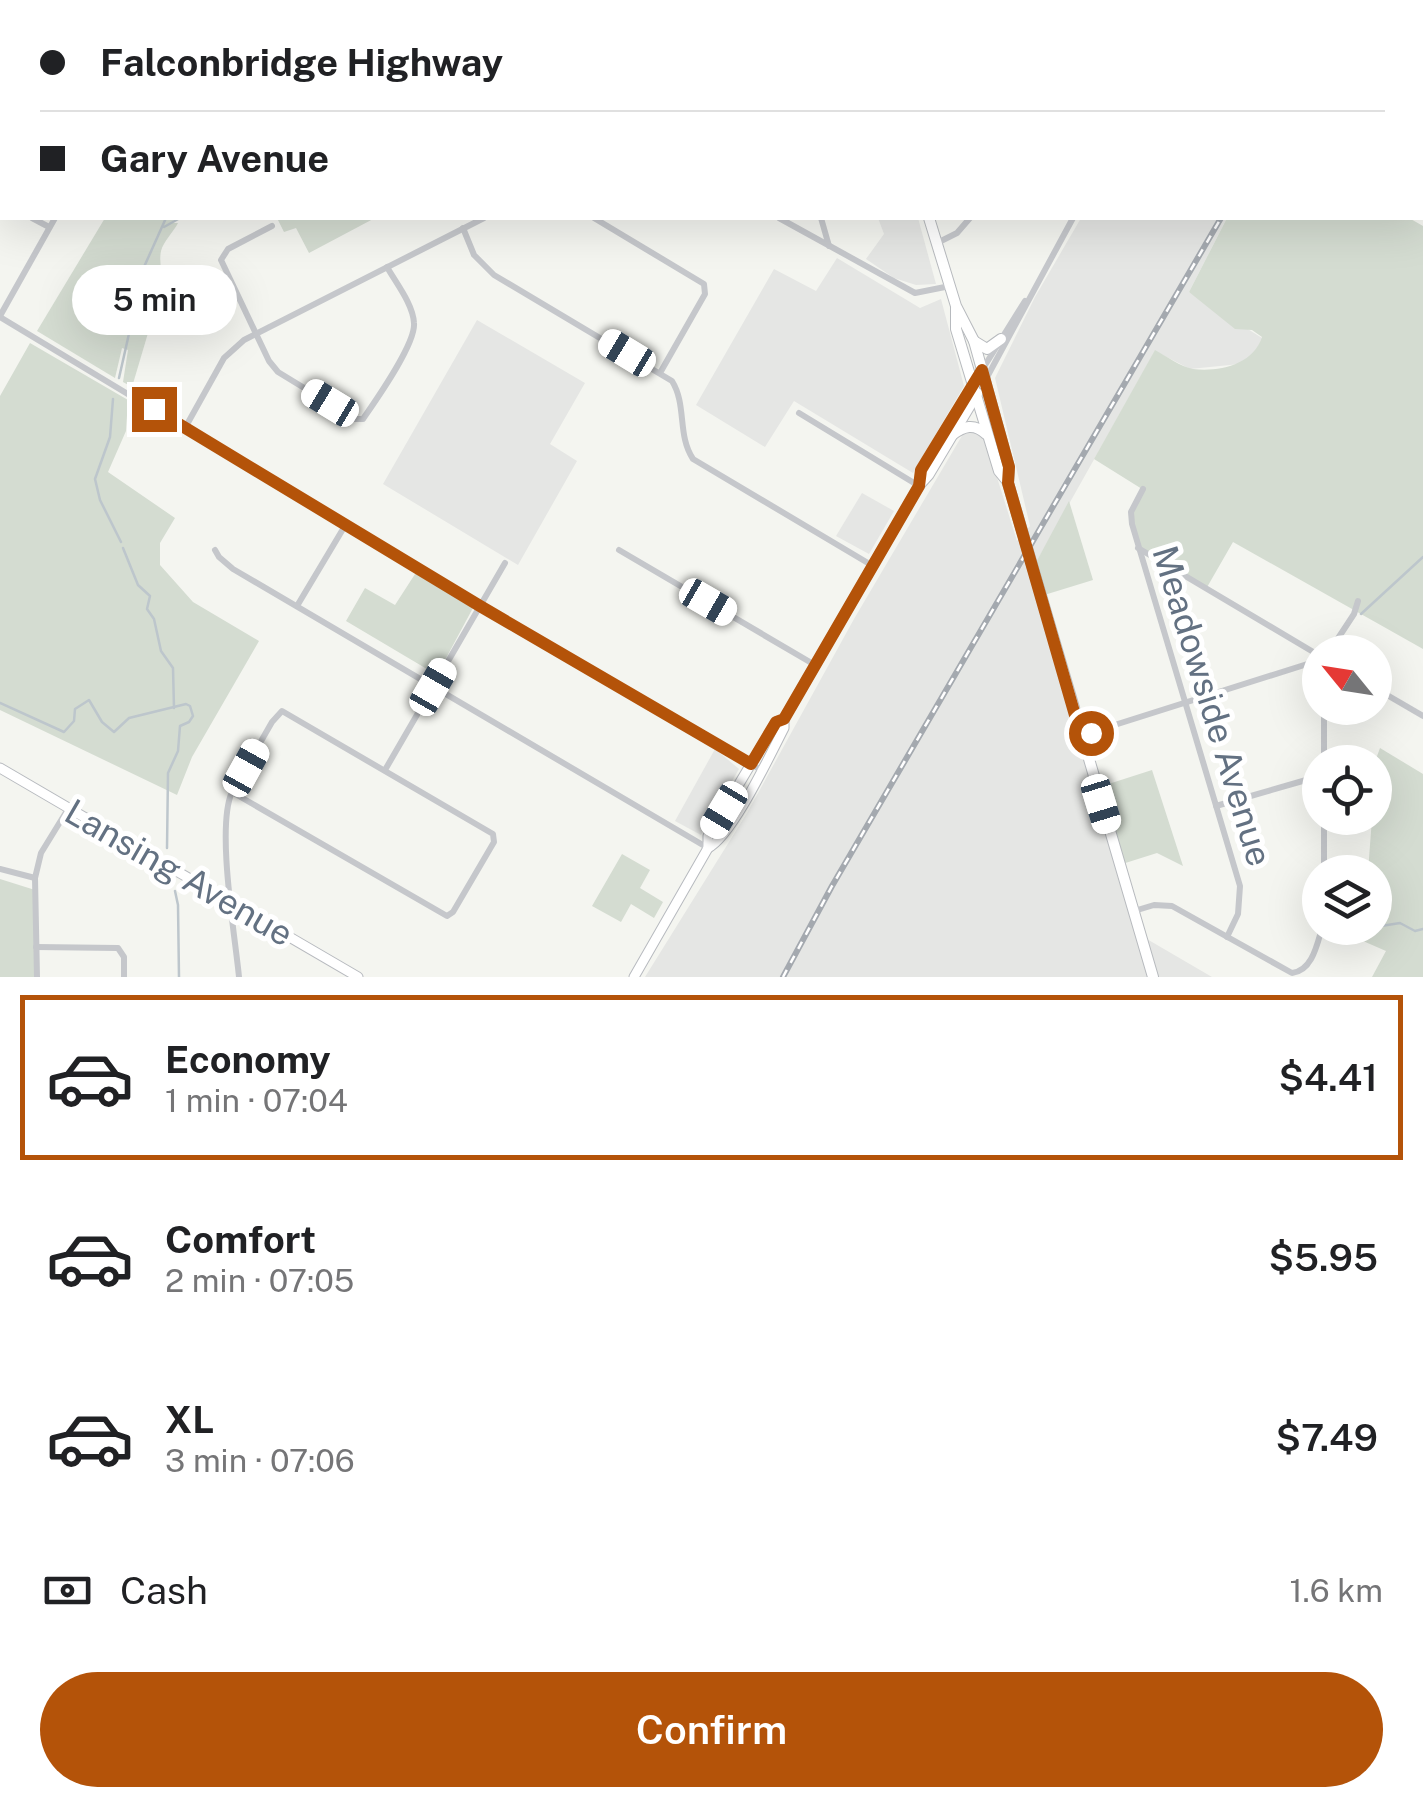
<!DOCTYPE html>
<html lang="en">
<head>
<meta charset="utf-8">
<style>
  body { margin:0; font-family:"Public Sans",sans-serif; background:#f2f2f2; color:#202124; height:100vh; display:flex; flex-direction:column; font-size:38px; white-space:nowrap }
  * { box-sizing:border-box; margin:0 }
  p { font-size:32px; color:#757577 }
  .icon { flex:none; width:55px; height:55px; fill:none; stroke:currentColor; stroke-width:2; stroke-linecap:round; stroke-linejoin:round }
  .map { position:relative; height:977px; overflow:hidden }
  .panel { display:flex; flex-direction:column; background:#fff; flex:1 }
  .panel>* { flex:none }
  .banner { position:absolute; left:0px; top:0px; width:1425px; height:220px; box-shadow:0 10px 40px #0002; display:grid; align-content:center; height:220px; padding:0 40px; background:#fff }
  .needle { width:65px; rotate:300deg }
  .buttons { position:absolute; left:1302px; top:635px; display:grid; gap:20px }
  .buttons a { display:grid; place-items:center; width:90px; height:90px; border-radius:50%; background:#fff; box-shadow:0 10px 40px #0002; font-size:50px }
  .end { position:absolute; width:45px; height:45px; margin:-22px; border:12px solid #b45309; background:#fff; box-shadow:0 0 0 5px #fff }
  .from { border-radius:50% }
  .bubble { position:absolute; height:70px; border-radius:35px; background:#fff; box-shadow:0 10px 40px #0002; font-size:32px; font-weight:600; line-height:70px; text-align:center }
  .car { position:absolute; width:30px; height:60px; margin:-30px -15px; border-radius:12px; box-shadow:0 0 8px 2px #0007; background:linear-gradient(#fff 24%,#345 0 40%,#fff 0 76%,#345 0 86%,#fff 0) }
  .banner b { display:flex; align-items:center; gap:35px; height:95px; font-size:38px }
  .banner b+b { border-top:2px solid #e0e0e0 }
  .banner i { width:25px; height:25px; background:#202124 }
  ul { padding:18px 0 0; list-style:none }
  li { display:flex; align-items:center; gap:30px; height:165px; margin:0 20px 15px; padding:0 20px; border:5px solid transparent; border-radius:0px }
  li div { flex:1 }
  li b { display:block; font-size:38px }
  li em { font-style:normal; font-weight:600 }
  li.active { border-color:#b45309 }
  li>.icon { width:90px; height:90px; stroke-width:1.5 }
  .pay { display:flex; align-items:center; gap:25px; height:110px; padding:0 40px; font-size:38px }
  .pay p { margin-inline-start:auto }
  .action { display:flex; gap:20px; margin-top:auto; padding:20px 40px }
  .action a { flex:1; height:115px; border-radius:60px; background:#b45309; color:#fff; font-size:40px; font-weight:600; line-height:115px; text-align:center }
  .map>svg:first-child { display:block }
  .built { fill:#e5e6e4 }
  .green { fill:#d4dcd1 }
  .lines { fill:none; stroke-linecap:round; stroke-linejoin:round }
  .stream { stroke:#bdc6cc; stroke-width:2.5 }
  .secondary-casing { stroke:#b7babf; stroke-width:11 }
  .primary-casing { stroke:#b7babe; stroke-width:12 }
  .street { stroke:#c5c7cb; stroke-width:6 }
  .secondary { stroke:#fff; stroke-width:9 }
  .primary { stroke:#fff; stroke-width:10 }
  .rail-casing { stroke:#a4a9af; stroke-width:6 }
  .rail { stroke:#fff; stroke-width:2.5; stroke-dasharray:8; stroke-linecap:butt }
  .route { stroke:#b45309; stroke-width:12 }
  .labels { text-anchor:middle; stroke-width:10; stroke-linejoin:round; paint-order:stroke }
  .street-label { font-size:35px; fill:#637182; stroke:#fff }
</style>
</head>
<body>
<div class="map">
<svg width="1423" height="977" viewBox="0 0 1423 977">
  <rect width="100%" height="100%" fill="#f4f5f0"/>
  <g class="built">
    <path d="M878 218H918L936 284 916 285 894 278 866 259 884 234Z"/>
    <path d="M1081 218H1227L1189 292 1262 338 1255 353 1240 364 1190 369 1155 351 1033 568 1140 935 1212 977H645L747 813 854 619 963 434 971 430 984 436 1017 541 1030 526 995 378 1035 297Z"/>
    <path d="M837 258 920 308 941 299 964 386 913 473 794 401 765 447 696 405 774 269 816 291Z"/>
    <path d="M477 320 585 383 550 444 577 461 518 565 383 484Z"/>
    <path d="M862 493 894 511 869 554 836 536Z"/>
    <path d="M715 749 739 769 701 835 675 821Z"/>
  </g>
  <g class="green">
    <path d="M105 218H177L170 223H178C174 231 163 242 161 251 155 282 188 301 151 323L132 387 123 382 128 350 122 348 115 378 37 331Z"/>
    <path d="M277 218H375L309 253 296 228 284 232Z"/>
    <path d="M1227 218H1409L1423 226V649L1233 542 1206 589 1137 548 1130 518 1142 489 1094 459 1155 350C1166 356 1181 367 1193 369 1219 372 1253 365 1262 337L1252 330 1235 329 1189 292Z"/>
    <path d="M30 343 128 400 126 431 108 472 175 518 160 543V565L193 602 259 641 192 757 177 795 0 710V396Z"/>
    <path d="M1069 501 1093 580 1041 596 1033 568Z"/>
    <path d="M417 571 474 606 437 675 346 621 365 588 395 605Z"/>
    <path d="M1380 748 1423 774V977H1372L1386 951 1333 928H1375L1378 894 1375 872H1368L1372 818H1375L1376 759Z"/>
    <path d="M1152 770 1183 866 1157 853 1119 865 1096 788Z"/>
    <path d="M622 854 650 870 640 888 663 902 654 918 631 904 621 922 592 906Z"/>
    <path d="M0 879 35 890 37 977H0Z"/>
  </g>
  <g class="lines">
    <g class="stream">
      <path d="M547 2 548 0"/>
      <path d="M164 227 180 218"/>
      <path d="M119 378 133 316 135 287 166 218"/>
      <path d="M113 399 110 437 95 479 100 500 121 542"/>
      <path d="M123 548 138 585 150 596 147 609 154 619 161 651 173 668 174 708"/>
      <path d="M1361 614 1423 557"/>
      <path d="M0 703 64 732 74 721 75 709 89 700 102 722 114 732 129 718 186 704 190 706 193 716 189 722 180 726 178 751 168 773 167 848"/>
      <path d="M175 891 178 905 179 977"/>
      <path d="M1375 927 1400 923 1415 931 1423 929"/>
      <path d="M1354 928H1367"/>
    </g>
    <defs>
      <g id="secondary">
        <path d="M920 483 921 471 982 370"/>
        <path d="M0 768 358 977"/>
        <path d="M708 848C732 836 770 755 784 728V719L919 486 929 475 978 393"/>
        <path d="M634 977 708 848V836L776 722 784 719"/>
      </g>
      <g id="primary">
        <path d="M859 0 860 2"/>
        <path d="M929 218 956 306 974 341 1009 467 1008 483 1153 977"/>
        <path d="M956 308V329L999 471 1008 482"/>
        <path d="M974 341 987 349 1001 339"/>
        <path d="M952 435C964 426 974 423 986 434"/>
      </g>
    </defs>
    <use href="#secondary" class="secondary-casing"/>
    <use href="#primary" class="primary-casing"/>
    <g class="street">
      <path d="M82 0 86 2"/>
      <path d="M230 0 234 2"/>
      <path d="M411 0 415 2"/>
      <path d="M1071 0 1075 2"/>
      <path d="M178 2 180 0"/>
      <path d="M456 2 458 0"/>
      <path d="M656 2 658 0"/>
      <path d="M778 2 780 0"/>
      <path d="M980 2 981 0"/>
      <path d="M1095 2 1096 0"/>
      <path d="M1198 2 1199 0"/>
      <path d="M0 75 2 76"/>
      <path d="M0 199 2 201"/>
      <path d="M32 218 49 227"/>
      <path d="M594 218 704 284 705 294 660 373"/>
      <path d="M779 218 915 293 950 286"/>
      <path d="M821 218 829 246"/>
      <path d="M272 226 228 249 221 260 269 361 278 372 355 419H363C376 400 416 344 414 323 413 304 396 283 387 267"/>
      <path d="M463 228 474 255 494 275 672 381C687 405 677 435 693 459L873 566"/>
      <path d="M937 243 957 233 970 218"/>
      <path d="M0 316 55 218"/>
      <path d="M0 317 480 606 761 770"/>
      <path d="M982 370 1025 301"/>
      <path d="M986 379 1073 218"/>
      <path d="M799 413 919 486"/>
      <path d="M185 428 224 358 244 340 484 218"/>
      <path d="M1143 489 1131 512 1132 524 1240 886 1238 914 1227 937"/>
      <path d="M1138 548 1320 656"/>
      <path d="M215 550 219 557 233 569 708 848"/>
      <path d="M619 550 815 665"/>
      <path d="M297 606 346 524"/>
      <path d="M1329 652 1354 614 1358 601"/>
      <path d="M1375 688 1423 716"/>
      <path d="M1083 735 1320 660"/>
      <path d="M1324 762V708"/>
      <path d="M385 770 505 563"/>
      <path d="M232 792 447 916 453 912 494 842 493 834 282 711 272 722 232 792C216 827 235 935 239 977"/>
      <path d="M1216 806 1320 776"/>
      <path d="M1324 818V872"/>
      <path d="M0 869 35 878"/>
      <path d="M1134 911 1154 905 1172 906 1292 973C1312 971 1317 945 1322 928"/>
      <path d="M36 947 118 948 124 957V977"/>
      <path d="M37 977 35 878 41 853 68 809"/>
    </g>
    <use href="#secondary" class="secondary"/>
    <use href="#primary" class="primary"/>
    <defs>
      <g id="rail">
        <path d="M1347 2 1348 0"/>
        <path d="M783 977 832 886 1221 218"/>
      </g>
    </defs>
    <use href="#rail" class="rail-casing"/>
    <use href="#rail" class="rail"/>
  </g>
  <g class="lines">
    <path class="route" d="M154 409 480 606 751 764 776 722 784 719 919 486 921 470 982 370 1009 467 1008 483 1081 736 1091 733"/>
  </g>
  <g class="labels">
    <g class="street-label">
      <text transform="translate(1212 706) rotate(73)" y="12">Meadowside Avenue</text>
      <text transform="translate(179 873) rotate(30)" y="12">Lansing Avenue</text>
    </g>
  </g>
</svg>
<div class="buttons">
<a><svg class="needle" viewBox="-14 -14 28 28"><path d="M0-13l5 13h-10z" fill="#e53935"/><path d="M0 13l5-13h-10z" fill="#757577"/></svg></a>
<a><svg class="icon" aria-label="locate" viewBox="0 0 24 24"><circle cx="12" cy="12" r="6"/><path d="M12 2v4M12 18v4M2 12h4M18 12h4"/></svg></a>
<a><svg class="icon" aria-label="layers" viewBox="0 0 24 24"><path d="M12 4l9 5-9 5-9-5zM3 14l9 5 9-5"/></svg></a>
</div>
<i class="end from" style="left:1091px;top:733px"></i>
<i class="end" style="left:154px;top:409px"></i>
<div class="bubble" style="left:72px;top:265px;width:165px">5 min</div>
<i class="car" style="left:627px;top:353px;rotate:301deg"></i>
<i class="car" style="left:330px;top:403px;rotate:301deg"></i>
<i class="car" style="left:708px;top:602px;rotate:120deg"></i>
<i class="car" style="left:433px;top:687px;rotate:30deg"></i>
<i class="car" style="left:246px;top:768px;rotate:29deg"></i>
<i class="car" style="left:1101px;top:804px;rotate:163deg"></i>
<i class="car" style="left:724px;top:810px;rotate:211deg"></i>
<div class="banner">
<b><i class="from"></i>Falconbridge Highway</b>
<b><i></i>Gary Avenue</b>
</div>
</div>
<section class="panel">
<ul>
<li class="active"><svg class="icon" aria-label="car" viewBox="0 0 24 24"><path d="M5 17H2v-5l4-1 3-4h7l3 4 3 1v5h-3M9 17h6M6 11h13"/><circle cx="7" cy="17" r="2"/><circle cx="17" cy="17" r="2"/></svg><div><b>Economy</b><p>1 min · 07:04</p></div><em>$4.41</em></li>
<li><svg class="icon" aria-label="car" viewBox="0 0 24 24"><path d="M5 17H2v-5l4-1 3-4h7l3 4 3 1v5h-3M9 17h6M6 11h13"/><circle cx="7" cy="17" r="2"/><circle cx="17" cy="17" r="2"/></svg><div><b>Comfort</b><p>2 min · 07:05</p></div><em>$5.95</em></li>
<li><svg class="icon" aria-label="car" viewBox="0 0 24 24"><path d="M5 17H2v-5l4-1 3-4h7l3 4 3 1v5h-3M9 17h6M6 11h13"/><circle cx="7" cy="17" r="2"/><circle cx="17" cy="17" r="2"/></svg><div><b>XL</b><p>3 min · 07:06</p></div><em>$7.49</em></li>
</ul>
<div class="pay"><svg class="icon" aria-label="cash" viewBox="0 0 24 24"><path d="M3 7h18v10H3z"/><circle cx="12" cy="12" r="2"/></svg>Cash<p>1.6 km</p></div>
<div class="action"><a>Confirm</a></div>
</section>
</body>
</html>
